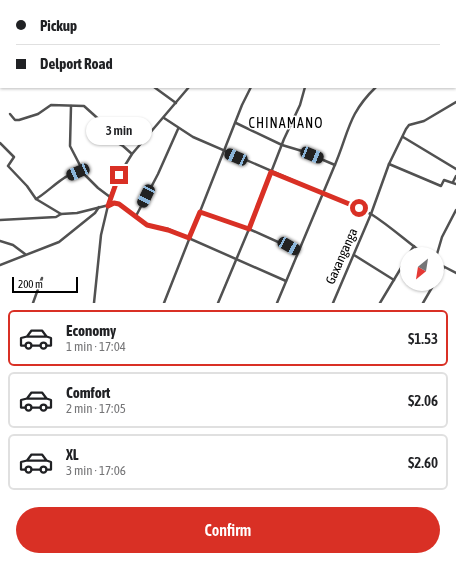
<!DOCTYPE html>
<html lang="en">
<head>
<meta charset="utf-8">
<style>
  body { margin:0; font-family:"Asap Condensed",sans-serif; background:#f2f2f2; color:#202124; height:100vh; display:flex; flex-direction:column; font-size:15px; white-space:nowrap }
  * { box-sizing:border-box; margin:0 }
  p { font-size:13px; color:#757577 }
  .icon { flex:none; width:22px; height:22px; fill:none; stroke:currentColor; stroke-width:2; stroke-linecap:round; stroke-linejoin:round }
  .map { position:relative; height:303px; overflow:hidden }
  .panel { display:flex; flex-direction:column; background:#fff; flex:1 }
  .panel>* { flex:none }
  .guide { position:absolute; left:0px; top:0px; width:456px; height:88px; box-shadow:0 1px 3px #0004; display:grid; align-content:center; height:88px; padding:0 16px; background:#fff }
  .needle { width:26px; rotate:210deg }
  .fabs { position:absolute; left:400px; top:247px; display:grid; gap:8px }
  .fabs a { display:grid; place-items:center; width:44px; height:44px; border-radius:50%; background:#fff; box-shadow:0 1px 3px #0004; font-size:20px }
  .scale { position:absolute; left:12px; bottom:10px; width:66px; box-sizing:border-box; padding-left:4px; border:2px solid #000; border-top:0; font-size:11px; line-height:14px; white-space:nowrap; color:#000; -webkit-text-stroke:3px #fff; paint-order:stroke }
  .end { position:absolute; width:18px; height:18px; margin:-9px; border:5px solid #d93025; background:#fff; box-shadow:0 0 0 2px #fff }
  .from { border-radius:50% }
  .bubble { position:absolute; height:28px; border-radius:14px; background:#fff; box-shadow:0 1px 3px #0004; font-size:13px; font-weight:600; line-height:28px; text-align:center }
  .car { position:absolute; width:12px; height:24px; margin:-12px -6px; border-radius:5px; box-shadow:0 0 3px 1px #0007; background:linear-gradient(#222 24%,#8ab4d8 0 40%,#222 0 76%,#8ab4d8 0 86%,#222 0) }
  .guide b { display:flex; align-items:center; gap:14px; height:38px; font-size:15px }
  .guide b+b { border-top:1px solid #e0e0e0 }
  .guide i { width:10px; height:10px; background:#202124 }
  ul { padding:7px 0 0; list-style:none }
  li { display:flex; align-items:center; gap:12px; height:56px; margin:0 8px 6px; padding:0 8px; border:2px solid #e0e0e0; border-radius:6px }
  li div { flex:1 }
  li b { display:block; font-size:15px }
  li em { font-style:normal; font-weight:600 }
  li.on { border-color:#d93025 }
  li>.icon { width:36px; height:36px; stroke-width:1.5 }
  .cta { display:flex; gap:8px; margin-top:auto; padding:8px 16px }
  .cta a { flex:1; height:46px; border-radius:24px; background:#d93025; color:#fff; font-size:16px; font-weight:600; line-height:46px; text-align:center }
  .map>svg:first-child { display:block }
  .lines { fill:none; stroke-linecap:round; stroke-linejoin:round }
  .minor { stroke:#515151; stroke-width:2.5 }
  .route { stroke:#d93025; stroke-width:5 }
  .labels { text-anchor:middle; stroke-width:3; stroke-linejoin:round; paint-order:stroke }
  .street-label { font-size:13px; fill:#000; stroke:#fff }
  .neighbourhood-label { font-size:14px; letter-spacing:1px; fill:#000; stroke:#fff }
</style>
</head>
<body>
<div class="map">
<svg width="456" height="303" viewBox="0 0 456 303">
  <rect width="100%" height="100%" fill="#fff"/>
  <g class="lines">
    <g class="minor">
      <path d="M130 0V1"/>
      <path d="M383 0 385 1"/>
      <path d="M173 1 176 0"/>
      <path d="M277 1 279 0"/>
      <path d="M371 1V0"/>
      <path d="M413 1H415"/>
      <path d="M445 1V0"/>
      <path d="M455 35 456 34"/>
      <path d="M154 87 176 103"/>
      <path d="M71 106 70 146 85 175 98 188 110 197"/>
      <path d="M10 114 15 120H19L38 114 51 105 84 106 104 124 113 141 123 146 132 154"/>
      <path d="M164 118 193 137 371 214C390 226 406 241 424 254"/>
      <path d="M236 123 282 145 302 151 335 165"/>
      <path d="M403 137 456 169"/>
      <path d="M0 143 14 157 8 166 27 186 36 199 61 214"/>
      <path d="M389 164 441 186 444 180 456 184"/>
      <path d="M453 182 456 176"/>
      <path d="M36 199C51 190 64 173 82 171"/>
      <path d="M200 212 249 229 298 251"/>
      <path d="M136 216 158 174 178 129"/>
      <path d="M0 220 56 217 61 214 77 213 117 203 147 225 168 229 286 281"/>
      <path d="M0 241 13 245 25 254"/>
      <path d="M409 254 414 246"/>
      <path d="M437 254 442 237 456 210"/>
      <path d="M354 255 394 280"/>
      <path d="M437 263 456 273"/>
      <path d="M0 265 59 242 95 213 99 207"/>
      <path d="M437 279 444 267"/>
      <path d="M33 303 42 278"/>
      <path d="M94 303 101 235 110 197 119 175 132 154 189 87"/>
      <path d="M164 303 242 105 251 87"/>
      <path d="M218 303 249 229 284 139 300 105 305 87"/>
      <path d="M277 303C296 258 315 212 334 167 349 133 347 115 376 87"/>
      <path d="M333 303 371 214 389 164 406 129 409 125 424 121 456 102"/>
      <path d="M380 303 407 258"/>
      <path d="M423 303 434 284"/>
    </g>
  </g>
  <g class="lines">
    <path class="route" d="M119 175 108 206 114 203 119 204 147 225 168 230 189 238 200 212 249 229 271 172 359 208"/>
  </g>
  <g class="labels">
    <g class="street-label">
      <text transform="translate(341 256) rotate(-66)" y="5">Gaxanganga</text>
    </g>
    <g class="neighbourhood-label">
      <text x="286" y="128">CHINAMANO</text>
    </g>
  </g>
</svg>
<div class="fabs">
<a><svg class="needle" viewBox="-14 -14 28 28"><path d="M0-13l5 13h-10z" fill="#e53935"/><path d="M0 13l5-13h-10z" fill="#757577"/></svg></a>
</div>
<div class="scale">200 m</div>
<i class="end from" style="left:359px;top:208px"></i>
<i class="end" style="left:119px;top:175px"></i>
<div class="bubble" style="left:86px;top:117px;width:66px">3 min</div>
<i class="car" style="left:312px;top:155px;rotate:112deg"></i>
<i class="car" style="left:236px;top:157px;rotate:294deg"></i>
<i class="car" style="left:78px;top:172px;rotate:247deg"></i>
<i class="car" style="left:146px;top:196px;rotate:206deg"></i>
<i class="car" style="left:289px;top:246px;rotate:119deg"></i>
<div class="guide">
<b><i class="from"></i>Pickup</b>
<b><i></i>Delport Road</b>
</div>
</div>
<section class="panel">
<ul>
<li class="on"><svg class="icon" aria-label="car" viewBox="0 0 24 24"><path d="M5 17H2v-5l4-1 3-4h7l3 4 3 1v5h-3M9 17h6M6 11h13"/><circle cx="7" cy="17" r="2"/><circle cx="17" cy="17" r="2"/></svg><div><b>Economy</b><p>1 min · 17:04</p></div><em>$1.53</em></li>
<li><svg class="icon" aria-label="car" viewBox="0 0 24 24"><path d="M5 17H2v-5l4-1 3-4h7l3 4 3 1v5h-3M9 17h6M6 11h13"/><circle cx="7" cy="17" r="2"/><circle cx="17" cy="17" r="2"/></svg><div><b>Comfort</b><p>2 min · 17:05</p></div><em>$2.06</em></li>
<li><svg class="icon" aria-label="car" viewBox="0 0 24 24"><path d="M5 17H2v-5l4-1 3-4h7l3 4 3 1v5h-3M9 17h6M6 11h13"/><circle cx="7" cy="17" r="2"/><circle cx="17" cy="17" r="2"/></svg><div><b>XL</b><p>3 min · 17:06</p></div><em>$2.60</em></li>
</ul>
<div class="cta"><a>Confirm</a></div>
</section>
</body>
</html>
